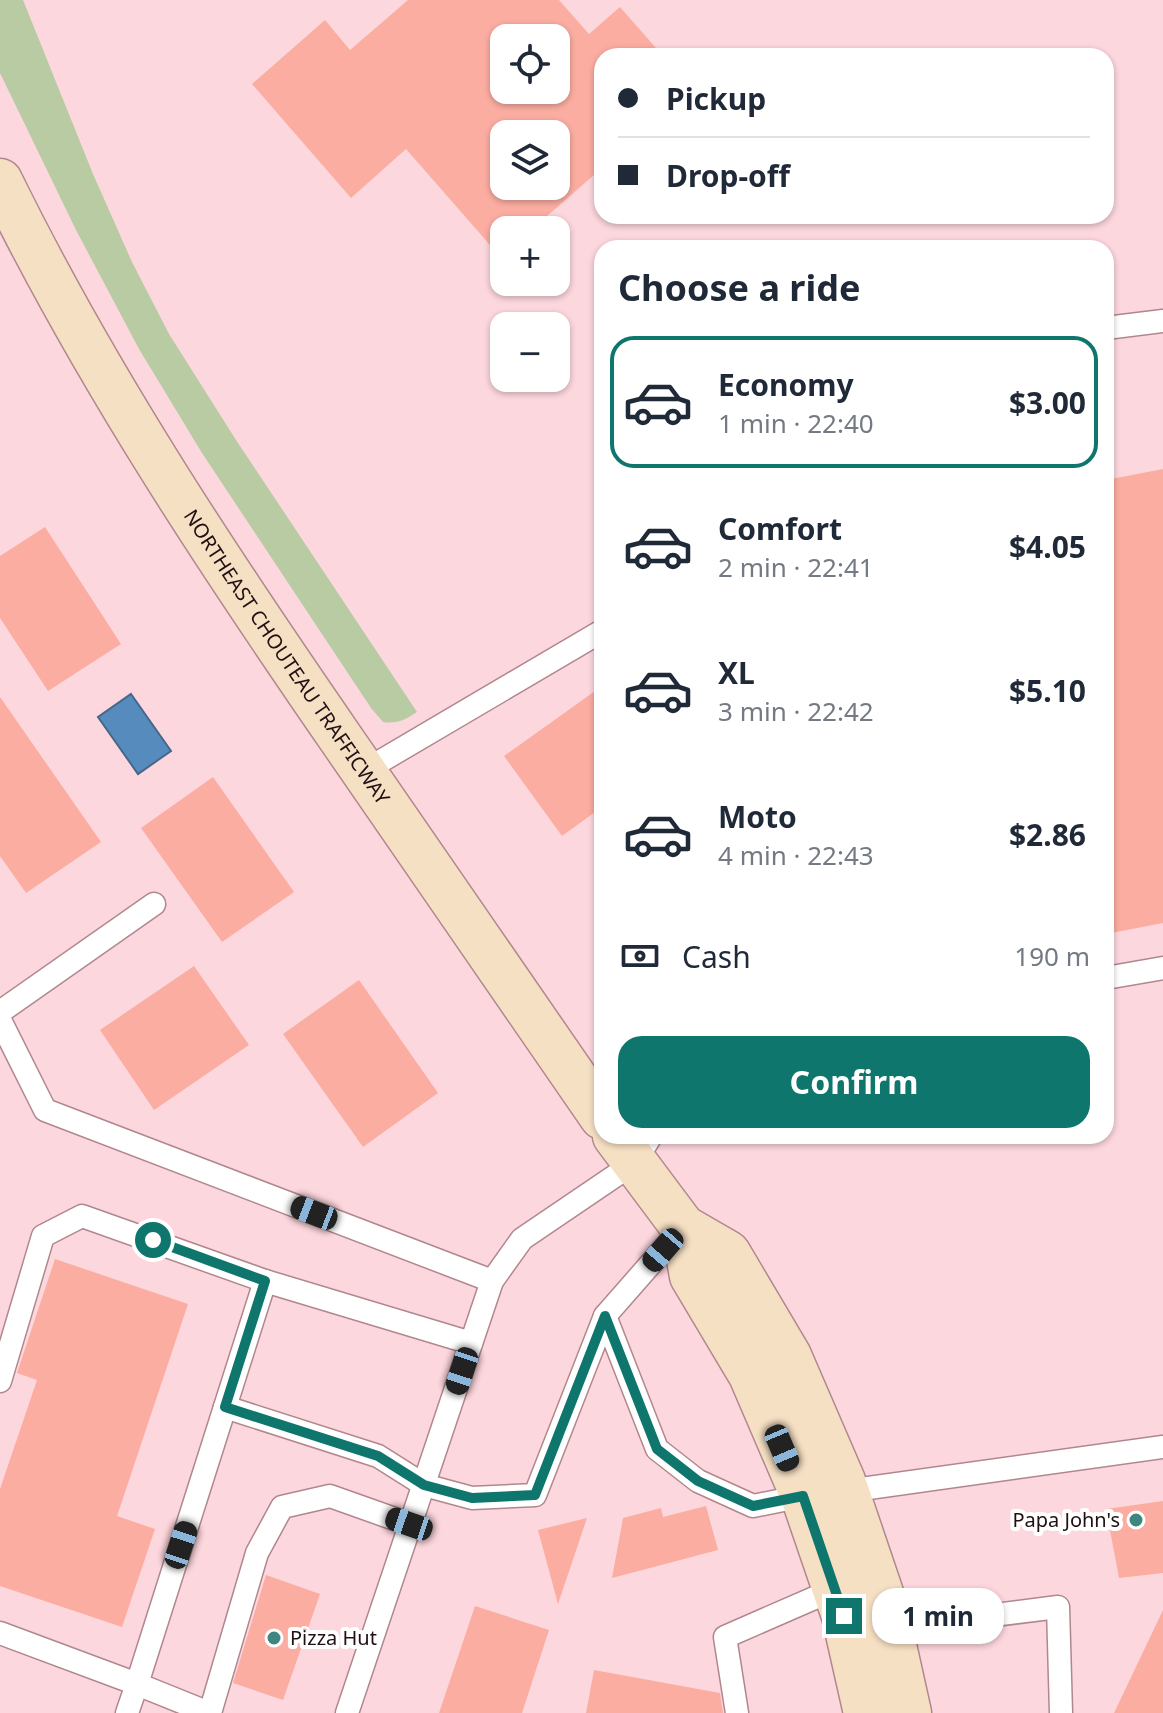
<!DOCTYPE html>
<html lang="en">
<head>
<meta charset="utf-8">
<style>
  body { margin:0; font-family:"Noto Sans",sans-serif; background:#f6f6f7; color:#1f2937; height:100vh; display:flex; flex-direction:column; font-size:30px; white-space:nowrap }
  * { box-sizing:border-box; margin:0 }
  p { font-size:26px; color:#747a83 }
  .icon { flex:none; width:44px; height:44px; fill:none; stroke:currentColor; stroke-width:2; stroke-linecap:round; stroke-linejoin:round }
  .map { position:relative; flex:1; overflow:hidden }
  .side { position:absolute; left:594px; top:240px; width:520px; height:904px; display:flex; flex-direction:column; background:#fff; border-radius:24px; box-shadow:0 2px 6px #0004 }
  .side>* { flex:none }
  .guide { position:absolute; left:594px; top:48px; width:520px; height:176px; border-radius:24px; box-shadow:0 2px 6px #0004; display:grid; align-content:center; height:176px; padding:0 24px; background:#fff }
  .buttons { position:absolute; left:490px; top:24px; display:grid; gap:16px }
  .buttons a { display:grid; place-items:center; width:80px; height:80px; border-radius:16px; background:#fff; box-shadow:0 2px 6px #0004; font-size:40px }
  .end { position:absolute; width:36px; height:36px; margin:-18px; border:10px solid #0f766e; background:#fff; box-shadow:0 0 0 4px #fff }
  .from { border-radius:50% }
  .bubble { position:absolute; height:56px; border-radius:24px; background:#fff; box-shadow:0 2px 6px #0004; font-size:26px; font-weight:700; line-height:56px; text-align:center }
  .car { position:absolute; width:24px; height:48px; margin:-24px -12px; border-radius:10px; box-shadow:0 0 6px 2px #0007; background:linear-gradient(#222 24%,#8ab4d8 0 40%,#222 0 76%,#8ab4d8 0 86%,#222 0) }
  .guide b { display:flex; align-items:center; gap:28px; height:76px; font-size:30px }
  .guide b+b { border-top:2px solid #e0e1e3 }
  .guide i { width:20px; height:20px; background:#1f2937 }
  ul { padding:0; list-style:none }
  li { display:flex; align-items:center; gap:24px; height:132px; margin:0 16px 12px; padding:0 8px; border:4px solid transparent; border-radius:24px }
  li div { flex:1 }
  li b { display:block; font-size:30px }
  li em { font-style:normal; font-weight:700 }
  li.current { border-color:#0f766e }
  li>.icon { width:72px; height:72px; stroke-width:1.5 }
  h2 { padding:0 24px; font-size:36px; line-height:96px }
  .pay { display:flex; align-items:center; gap:20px; height:88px; padding:0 24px; font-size:30px }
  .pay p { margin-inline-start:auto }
  .cta { display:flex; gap:16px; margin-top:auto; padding:16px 24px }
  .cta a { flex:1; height:92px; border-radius:24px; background:#0f766e; color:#fff; font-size:32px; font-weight:700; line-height:92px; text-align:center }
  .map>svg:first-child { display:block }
  .green { fill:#b8cba2 }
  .water { fill:#568cbd; stroke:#46678a; stroke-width:2 }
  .building { fill:#fcada2; fill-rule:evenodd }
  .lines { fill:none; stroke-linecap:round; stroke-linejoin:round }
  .lane-casing { stroke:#b1878e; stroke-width:25 }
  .secondary-casing { stroke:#b1878e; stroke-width:47 }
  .lane { stroke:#fff; stroke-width:22 }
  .secondary { stroke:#f6e0c4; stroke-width:44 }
  .route { stroke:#0f766e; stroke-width:10 }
  .poi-dot { fill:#3f8680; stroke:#fff; stroke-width:3 }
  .labels { text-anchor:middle; stroke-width:8; stroke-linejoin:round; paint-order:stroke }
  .street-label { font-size:20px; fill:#201013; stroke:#fff }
  .poi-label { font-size:20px; fill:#201013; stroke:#fff; text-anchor:end }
</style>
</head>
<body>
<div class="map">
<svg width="1163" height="1713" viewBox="0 0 1163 1713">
  <rect width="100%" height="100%" fill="#fcd7dd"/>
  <path class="green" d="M0 0H23L93 174 132 262 169 334 236 440 417 712C405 720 397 724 383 722L371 708 202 453 139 349 76 230 0 73Z"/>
  <path class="water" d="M131 694 171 751 138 774 98 717Z"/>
  <g class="building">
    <path d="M408 0H559L589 34 620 7 663 56H602V168L531 230H504V261L406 149 351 198 252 84 325 20 350 50ZM504 38H556V90H504ZM504 134H556V186H504Z"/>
    <path d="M1163 469V923L1106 934V480Z"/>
    <path d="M45 527 121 644 48 691 0 618V556Z"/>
    <path d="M602 686V807L562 836 504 756Z"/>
    <path d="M0 697 101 842 26 893 0 856Z"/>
    <path d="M213 777 294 892 222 942 141 828Z"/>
    <path d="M194 966 249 1045 154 1110 100 1030Z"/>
    <path d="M359 980 438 1093 363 1147 283 1034Z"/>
    <path d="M55 1259 188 1304 117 1516 155 1529 122 1627 0 1586V1489L37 1380 17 1373Z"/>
    <path d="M1163 1501V1573L1119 1578 1106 1509Z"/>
    <path d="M706 1506 718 1550 612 1578 623 1518 661 1508 663 1517Z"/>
    <path d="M587 1518 558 1604 538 1530Z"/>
    <path d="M266 1575 320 1594 283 1700 233 1683Z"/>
    <path d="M475 1606 549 1630 522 1713H439Z"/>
    <path d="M1163 1610V1713H1114Z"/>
    <path d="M594 1670 720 1693 723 1713H586Z"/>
  </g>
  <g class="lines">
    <defs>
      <g id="lane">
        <path d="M1106 328 1163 321"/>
        <path d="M364 771 602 631"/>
        <path d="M1106 978 1163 968"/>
        <path d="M0 1012 154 904"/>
        <path d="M0 1020 45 1110 492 1281 347 1713"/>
        <path d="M492 1281 522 1239 634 1163 651 1136"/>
        <path d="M605 1316 657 1449 698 1481 753 1506 803 1496"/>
        <path d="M0 1381 43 1236 82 1216 265 1281 471 1343"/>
        <path d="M225 1407 378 1456 424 1485 472 1498 535 1495 605 1316 683 1227"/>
        <path d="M847 1491 1163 1447"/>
        <path d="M891 1628 1058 1607 1061 1713"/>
        <path d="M0 1633 137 1684 127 1713"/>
        <path d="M209 1713 137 1684 265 1281"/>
        <path d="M210 1713 257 1553 282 1507 330 1496 409 1524"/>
        <path d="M737 1713 725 1637 835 1589"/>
      </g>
      <g id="secondary">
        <path id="s1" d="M0 181C97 379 219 562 344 743 430 868 516 992 602 1117"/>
        <path d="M615 1136 683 1227 728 1253 789 1356 843 1481 885 1605 909 1713"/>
        <path d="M683 1227 692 1276 751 1375 803 1496 844 1616 866 1713"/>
      </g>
    </defs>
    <use href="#lane" class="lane-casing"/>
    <use href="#secondary" class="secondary-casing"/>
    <use href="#lane" class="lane"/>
    <use href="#secondary" class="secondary"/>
  </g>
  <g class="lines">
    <path class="route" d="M153 1240 265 1281 225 1407 378 1456 424 1485 472 1498 535 1495 605 1316 657 1449 698 1481 753 1506 803 1496 844 1616"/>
  </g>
  <g class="poi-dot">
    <circle cx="1136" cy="1520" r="8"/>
    <circle cx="274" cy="1638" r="8"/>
  </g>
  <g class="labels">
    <g class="street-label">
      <text dy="7" stroke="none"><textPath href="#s1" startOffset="556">NORTHEAST CHOUTEAU TRAFFICWAY</textPath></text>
    </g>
    <g class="poi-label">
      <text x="1120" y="1527">Papa John's</text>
      <text x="290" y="1645" text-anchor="start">Pizza Hut</text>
    </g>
  </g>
</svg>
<div class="buttons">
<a><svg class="icon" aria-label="locate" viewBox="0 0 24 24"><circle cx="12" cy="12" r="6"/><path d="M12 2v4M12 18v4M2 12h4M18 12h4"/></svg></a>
<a><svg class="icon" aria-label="layers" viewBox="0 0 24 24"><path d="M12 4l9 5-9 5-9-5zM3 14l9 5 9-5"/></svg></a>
<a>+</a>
<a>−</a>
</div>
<i class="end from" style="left:153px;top:1240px"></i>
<i class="end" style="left:844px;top:1616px"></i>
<div class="bubble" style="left:872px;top:1588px;width:132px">1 min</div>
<i class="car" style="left:314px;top:1213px;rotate:291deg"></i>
<i class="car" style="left:663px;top:1250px;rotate:221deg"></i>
<i class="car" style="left:462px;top:1371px;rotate:198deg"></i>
<i class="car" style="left:782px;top:1448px;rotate:157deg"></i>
<i class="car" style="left:409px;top:1524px;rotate:289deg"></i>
<i class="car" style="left:181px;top:1545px;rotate:18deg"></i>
<div class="guide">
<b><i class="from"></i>Pickup</b>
<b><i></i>Drop-off</b>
</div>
<section class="side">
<h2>Choose a ride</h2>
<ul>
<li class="current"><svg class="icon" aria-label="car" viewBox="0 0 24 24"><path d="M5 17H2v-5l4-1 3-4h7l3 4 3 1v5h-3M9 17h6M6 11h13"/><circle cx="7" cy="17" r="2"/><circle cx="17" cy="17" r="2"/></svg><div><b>Economy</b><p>1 min · 22:40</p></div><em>$3.00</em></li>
<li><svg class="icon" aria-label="car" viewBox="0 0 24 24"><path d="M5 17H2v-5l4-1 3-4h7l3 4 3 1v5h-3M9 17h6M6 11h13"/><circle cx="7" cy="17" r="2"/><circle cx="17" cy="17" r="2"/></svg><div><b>Comfort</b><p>2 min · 22:41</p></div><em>$4.05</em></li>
<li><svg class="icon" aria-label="car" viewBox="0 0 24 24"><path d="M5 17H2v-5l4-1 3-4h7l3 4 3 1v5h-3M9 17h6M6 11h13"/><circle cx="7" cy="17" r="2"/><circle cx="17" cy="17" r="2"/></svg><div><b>XL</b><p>3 min · 22:42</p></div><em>$5.10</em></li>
<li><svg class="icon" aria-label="car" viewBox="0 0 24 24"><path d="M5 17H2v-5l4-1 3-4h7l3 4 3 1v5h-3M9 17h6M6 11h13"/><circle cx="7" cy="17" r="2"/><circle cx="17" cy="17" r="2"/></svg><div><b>Moto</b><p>4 min · 22:43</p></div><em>$2.86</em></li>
</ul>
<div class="pay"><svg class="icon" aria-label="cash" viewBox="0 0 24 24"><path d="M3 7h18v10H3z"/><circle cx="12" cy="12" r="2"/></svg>Cash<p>190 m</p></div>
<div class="cta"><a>Confirm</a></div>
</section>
</div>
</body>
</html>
